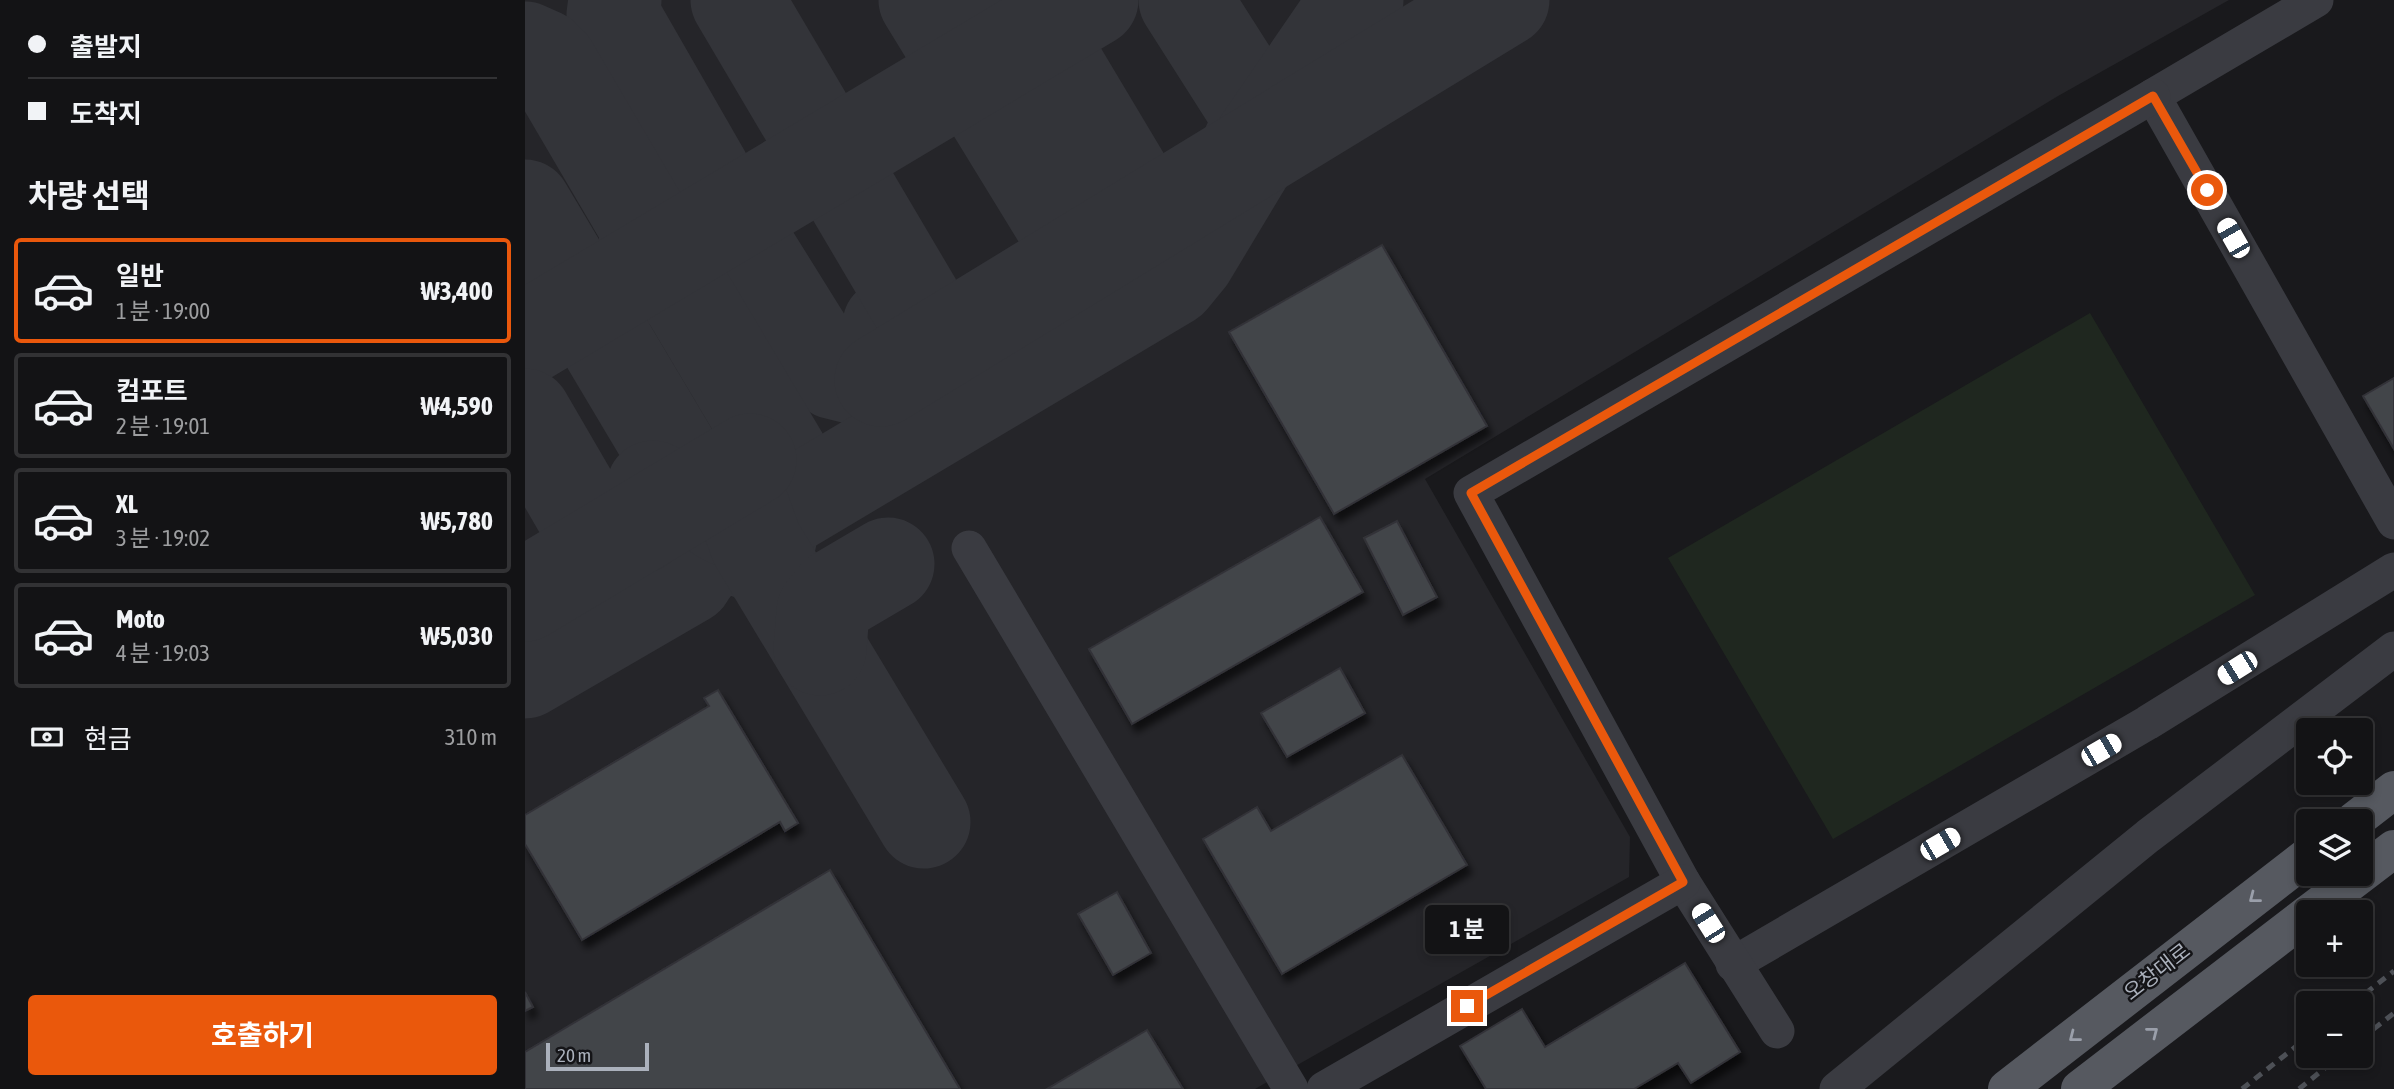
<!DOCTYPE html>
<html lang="ko">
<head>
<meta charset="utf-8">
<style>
  body { margin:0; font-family:"Asap Condensed","Noto Sans KR",sans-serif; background:#202022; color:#f1f3f6; height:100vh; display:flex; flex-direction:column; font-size:26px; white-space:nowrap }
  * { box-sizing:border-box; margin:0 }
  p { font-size:23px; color:#9d9ea0 }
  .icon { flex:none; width:38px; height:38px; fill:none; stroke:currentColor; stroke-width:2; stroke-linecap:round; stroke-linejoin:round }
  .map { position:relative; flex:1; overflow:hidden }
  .side { display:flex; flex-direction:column; background:#131315; width:525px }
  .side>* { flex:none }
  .top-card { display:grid; align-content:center; height:154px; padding:0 28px; background:#131315 }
  .controls { position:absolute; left:1771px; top:718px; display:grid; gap:14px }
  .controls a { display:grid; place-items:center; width:77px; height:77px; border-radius:7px; background:#131315; box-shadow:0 4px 10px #0003,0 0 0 2px #323234; font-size:35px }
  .scale { position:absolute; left:21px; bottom:18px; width:103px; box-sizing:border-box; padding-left:7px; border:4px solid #abb1bc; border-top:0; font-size:19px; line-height:24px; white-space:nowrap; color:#abb1bc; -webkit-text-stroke:5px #141417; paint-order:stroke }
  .end { position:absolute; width:32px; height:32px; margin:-16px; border:9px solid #ea580c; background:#fff; box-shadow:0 0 0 4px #fff }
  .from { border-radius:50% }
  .bubble { position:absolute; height:49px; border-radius:7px; background:#131315; box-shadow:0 4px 10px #0003,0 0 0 2px #323234; font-size:23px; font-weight:700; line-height:49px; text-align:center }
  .car { position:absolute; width:21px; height:42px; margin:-21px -10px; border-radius:9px; box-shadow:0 0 5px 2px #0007; background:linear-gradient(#fff 24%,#345 0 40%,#fff 0 76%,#345 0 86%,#fff 0) }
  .top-card b { display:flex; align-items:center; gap:24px; height:66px; font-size:26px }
  .top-card b+b { border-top:2px solid #323234 }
  .top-card i { width:18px; height:18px; background:#f1f3f6 }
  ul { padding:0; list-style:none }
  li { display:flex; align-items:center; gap:21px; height:105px; margin:0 14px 10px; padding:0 14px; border:4px solid #323234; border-radius:7px }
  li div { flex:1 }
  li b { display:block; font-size:26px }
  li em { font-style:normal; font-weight:700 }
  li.active { border-color:#ea580c }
  li>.icon { width:63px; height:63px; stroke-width:1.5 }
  h2 { padding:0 28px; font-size:32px; line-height:84px }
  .pay { display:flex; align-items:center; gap:18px; height:77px; padding:0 28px; font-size:26px }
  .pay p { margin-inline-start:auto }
  .cta { display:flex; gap:14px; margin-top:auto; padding:14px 28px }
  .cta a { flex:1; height:80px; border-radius:7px; background:#ea580c; color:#fff; font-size:28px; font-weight:700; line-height:80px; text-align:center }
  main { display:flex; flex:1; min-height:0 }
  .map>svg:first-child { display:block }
  .built { fill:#252529 }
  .green { fill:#1f271f }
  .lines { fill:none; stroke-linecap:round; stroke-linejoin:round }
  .taxiway { stroke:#333439; stroke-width:93 }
  .building { fill:#434449; stroke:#333338; stroke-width:2; filter:url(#shadow) }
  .minor { stroke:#3a3b41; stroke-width:35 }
  .major { stroke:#565960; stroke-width:38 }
  .rail { stroke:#4d5056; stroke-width:5; stroke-dasharray:9 7; stroke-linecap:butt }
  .oneway { stroke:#9a9faa }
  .route { stroke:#ea580c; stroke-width:9 }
  .labels { text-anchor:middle; stroke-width:5; stroke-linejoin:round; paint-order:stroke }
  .street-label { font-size:21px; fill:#abb1bc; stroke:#141417 }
</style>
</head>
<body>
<main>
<section class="side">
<div class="top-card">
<b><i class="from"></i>출발지</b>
<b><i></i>도착지</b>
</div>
<h2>차량 선택</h2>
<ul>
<li class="active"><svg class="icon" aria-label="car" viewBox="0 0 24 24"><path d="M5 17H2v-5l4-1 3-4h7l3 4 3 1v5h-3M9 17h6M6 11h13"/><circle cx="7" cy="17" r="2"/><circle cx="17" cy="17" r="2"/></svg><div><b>일반</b><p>1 분 · 19:00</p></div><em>₩3,400</em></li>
<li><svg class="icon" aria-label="car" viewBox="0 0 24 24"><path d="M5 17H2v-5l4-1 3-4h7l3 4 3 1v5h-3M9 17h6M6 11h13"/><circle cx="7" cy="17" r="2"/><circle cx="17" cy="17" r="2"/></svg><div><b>컴포트</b><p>2 분 · 19:01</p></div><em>₩4,590</em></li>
<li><svg class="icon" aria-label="car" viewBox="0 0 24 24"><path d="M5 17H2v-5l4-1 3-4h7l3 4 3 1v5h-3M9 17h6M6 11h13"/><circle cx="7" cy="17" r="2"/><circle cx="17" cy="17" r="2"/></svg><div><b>XL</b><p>3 분 · 19:02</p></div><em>₩5,780</em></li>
<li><svg class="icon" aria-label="car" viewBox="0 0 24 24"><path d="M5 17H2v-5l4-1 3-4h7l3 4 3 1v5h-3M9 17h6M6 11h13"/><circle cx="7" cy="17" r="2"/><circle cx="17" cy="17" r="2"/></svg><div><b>Moto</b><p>4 분 · 19:03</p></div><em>₩5,030</em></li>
</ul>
<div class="pay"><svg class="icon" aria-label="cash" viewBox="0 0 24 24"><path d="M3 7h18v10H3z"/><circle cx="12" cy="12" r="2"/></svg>현금<p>310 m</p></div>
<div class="cta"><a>호출하기</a></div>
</section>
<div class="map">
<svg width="1869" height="1089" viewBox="0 0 1869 1089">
  <defs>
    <filter id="shadow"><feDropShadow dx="4.5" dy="8" stdDeviation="3.5" flood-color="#0009"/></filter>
  </defs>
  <rect width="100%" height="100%" fill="#19191c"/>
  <path class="built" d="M0 0H1704L1533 96 900 479 1105 837 1104 877 730 1089H0Z"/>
  <path class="green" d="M1565 313 1730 595 1308 839 1143 558Z"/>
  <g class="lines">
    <g class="taxiway">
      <path d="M90 0 88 15 204 217 292 358 310 373 350 383C362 366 368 346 364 325"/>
      <path d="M212 0 424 359 436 366"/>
      <path d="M400 0 533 217 553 226 592 235 596 222 600 179 493 0"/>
      <path d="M660 0 730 110 731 129 718 157"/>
      <path d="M0 48 18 56 26 64 121 226C121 248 119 261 104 277 127 273 143 279 160 293L257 456 260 467 242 554 245 565C213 542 184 541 162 578L0 672"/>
      <path d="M0 206 171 493C193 519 208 529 243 520L646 280 664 258 729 150 832 0"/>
      <path d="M0 339 567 0"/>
      <path d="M356 380 978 0"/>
      <path d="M0 415 57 513 100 529 115 527 128 497V487"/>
      <path d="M218 507 231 543 399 822"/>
      <path d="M0 595 225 460"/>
      <path d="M295 649 298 611 312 594 363 564"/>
    </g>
  </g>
  <g class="building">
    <path d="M857 245 962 426 809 514 704 332Z"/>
    <path d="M1869 378V449L1838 396Z"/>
    <path d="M795 517 838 592 607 724 564 649Z"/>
    <path d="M872 521 912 597 878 615 839 538Z"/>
    <path d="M815 668 840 713 762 757 736 713Z"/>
    <path d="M193 690 273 823 260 831 255 822 57 940 0 844V815L184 706 179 698Z"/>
    <path d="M877 755 942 865 757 974 678 839 732 807 746 831Z"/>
    <path d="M305 870 435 1089H0V1052Z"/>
    <path d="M592 892 626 953 588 975 553 914Z"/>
    <path d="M1160 963 1215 1052 1166 1083 1153 1063 1109 1089H961L935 1046 997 1009 1020 1047Z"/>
    <path d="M0 992 8 1007 0 1011Z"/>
    <path d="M622 1030 658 1089H522Z"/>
  </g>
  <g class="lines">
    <g class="minor">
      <path d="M1791 0 1628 96 1869 522"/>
      <path d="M444 548 766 1089"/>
      <path d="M1208 964 1622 723 1869 570"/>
      <path d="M1252 1031 1158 882 946 493 1628 96"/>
      <path d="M799 1089 1158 882"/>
      <path d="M1312 1089 1623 836 1869 649"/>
    </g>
    <g class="major">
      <path d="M1829 821 1869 790"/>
      <path d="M1786 912 1869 849"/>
      <path d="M1482 1089 1783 856"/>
      <path d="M1555 1089 1783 914"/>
    </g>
    <g class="rail">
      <path d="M1828 1003 1869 971"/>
      <path d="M1836 1039 1869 1013"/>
      <path d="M1717 1089 1783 1037"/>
      <path d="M1774 1089 1816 1055"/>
    </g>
  </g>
  <defs><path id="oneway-chevron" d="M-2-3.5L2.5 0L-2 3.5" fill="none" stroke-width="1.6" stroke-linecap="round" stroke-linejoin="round" transform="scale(1.75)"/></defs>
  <g class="oneway">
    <use href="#oneway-chevron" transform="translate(1729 898) rotate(142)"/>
    <use href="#oneway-chevron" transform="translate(1628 1032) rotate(-38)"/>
    <use href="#oneway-chevron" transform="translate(1549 1037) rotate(142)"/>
  </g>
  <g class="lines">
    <path class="route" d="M942 1006 1158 882 946 493 1628 96 1682 190"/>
  </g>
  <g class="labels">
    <g class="street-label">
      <text transform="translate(1632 972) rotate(-38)" y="7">오창대로</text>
    </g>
  </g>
</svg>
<div class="controls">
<a><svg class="icon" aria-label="locate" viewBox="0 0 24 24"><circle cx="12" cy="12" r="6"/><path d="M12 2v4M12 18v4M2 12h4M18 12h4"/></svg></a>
<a><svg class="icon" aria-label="layers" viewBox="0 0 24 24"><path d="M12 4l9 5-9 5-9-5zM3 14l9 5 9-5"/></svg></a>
<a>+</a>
<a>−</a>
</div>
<div class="scale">20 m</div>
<i class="end from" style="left:1682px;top:190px"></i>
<i class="end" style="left:942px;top:1006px"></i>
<div class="bubble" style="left:900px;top:905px;width:84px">1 분</div>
<i class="car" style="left:1708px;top:238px;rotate:330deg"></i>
<i class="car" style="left:1712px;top:668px;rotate:238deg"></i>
<i class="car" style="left:1576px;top:750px;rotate:60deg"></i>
<i class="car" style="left:1415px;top:844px;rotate:60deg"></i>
<i class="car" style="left:1183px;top:923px;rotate:328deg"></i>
</div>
</main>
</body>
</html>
